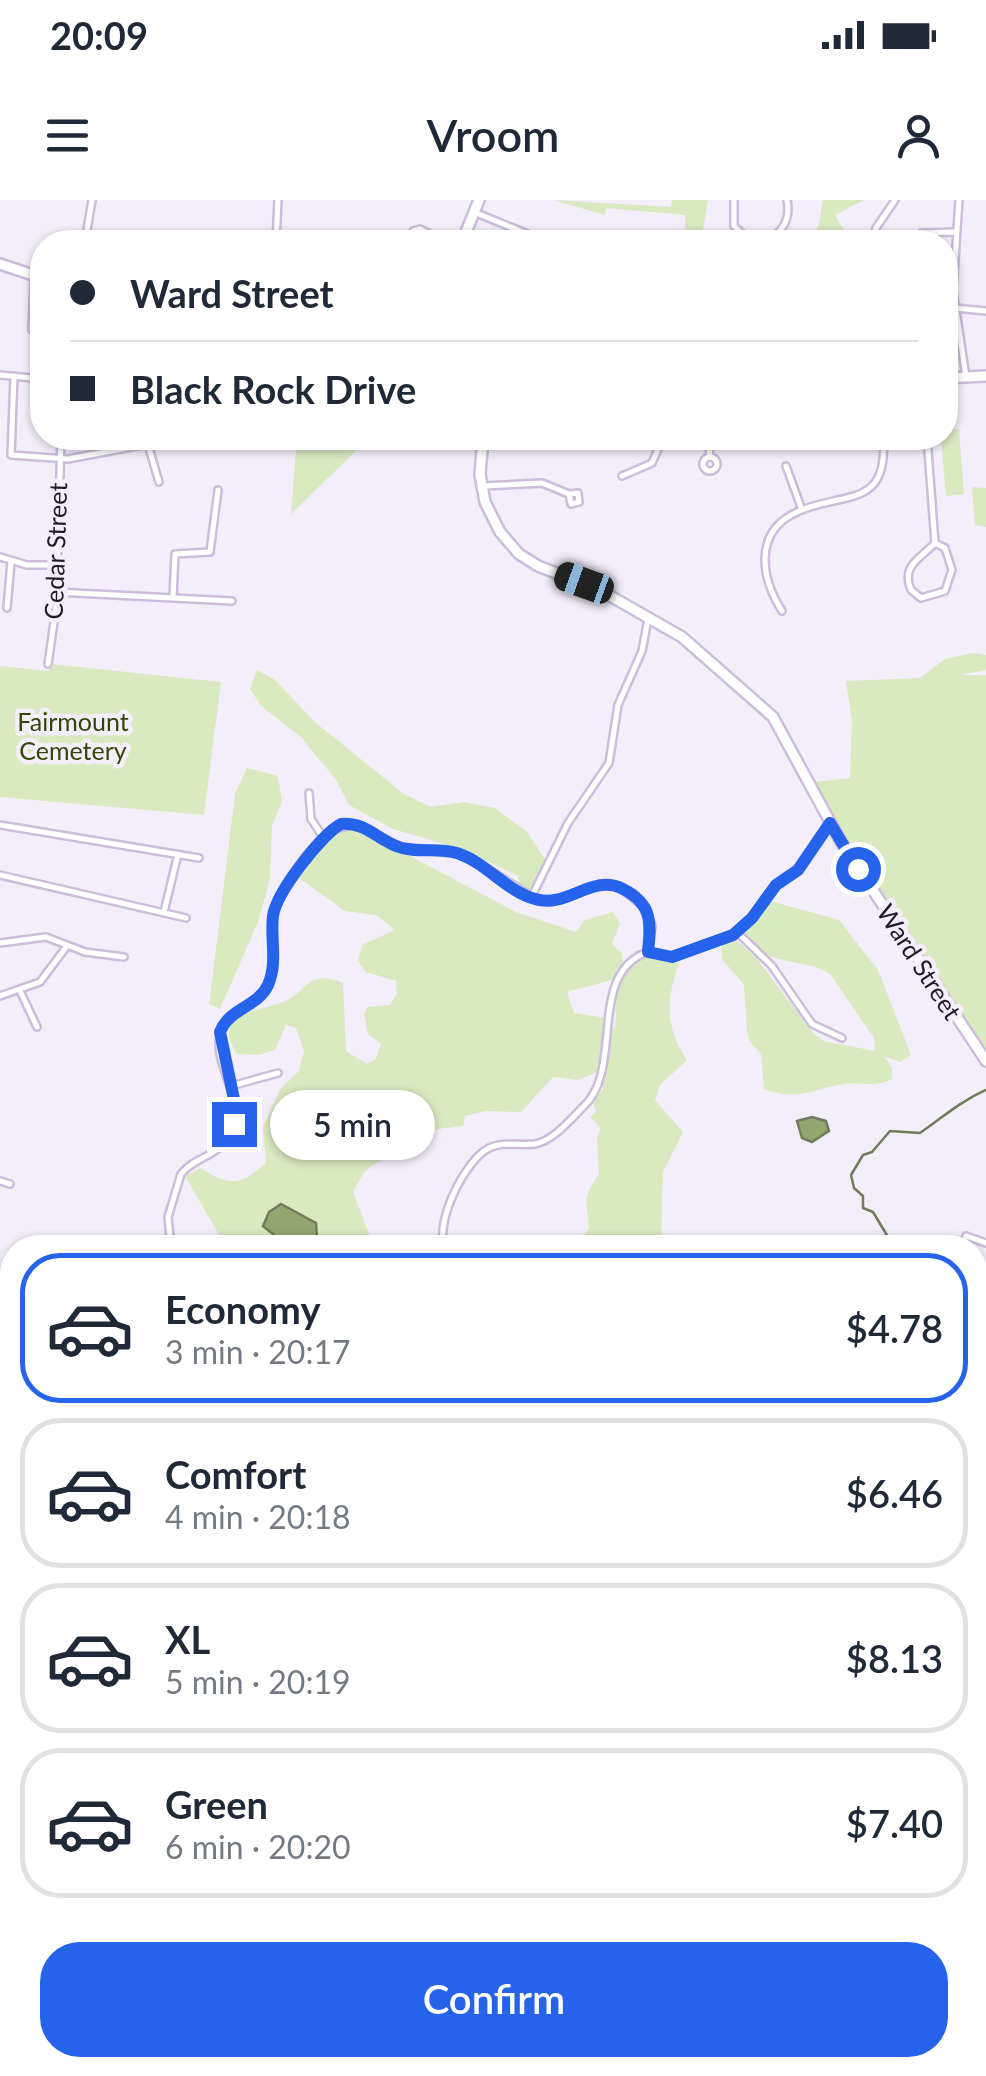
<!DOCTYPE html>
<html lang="en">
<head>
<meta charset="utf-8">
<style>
  body { margin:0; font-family:Lato,sans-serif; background:#f6f6f7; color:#1f2937; height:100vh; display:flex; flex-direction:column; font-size:38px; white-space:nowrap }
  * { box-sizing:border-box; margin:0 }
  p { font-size:32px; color:#747a83 }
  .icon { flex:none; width:55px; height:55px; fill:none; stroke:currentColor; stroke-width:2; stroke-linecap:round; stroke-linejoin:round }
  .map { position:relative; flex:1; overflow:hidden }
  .panel { position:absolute; left:0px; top:1035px; width:988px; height:842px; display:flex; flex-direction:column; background:#fff; border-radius:40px 40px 0 0; box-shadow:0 2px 8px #0004 }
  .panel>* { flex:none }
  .top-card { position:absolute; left:30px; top:30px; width:928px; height:220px; border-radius:40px; box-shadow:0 2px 8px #0004; display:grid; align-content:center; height:220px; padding:0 40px; background:#fff }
  .end { position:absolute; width:45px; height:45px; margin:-22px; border:12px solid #2563eb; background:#fff; box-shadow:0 0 0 5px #fff }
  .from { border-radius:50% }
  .bubble { position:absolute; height:70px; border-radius:35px; background:#fff; box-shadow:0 2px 8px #0004; font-size:32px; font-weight:600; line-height:70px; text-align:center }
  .car { position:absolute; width:30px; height:60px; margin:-30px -15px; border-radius:12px; box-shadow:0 0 8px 2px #0007; background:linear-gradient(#222 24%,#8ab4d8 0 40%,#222 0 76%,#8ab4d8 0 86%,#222 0) }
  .top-card b { display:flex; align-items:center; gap:35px; height:95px; font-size:38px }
  .top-card b+b { border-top:2px solid #e0e1e3 }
  .top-card i { width:25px; height:25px; background:#1f2937 }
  ul { padding:18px 0 0; list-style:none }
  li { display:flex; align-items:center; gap:30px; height:150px; margin:0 20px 15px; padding:0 20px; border:5px solid #e0e1e3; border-radius:40px }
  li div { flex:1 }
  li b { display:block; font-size:38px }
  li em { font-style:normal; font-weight:600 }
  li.on { border-color:#2563eb }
  li>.icon { width:90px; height:90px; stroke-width:1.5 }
  .primary-button { display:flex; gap:20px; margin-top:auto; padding:20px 40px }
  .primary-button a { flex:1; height:115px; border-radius:40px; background:#2563eb; color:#fff; font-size:40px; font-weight:600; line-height:115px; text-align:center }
  .status { display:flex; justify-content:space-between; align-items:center; height:70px; padding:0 50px; background:#fff; direction:ltr }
  .status svg { height:28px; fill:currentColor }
  header { display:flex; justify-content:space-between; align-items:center; height:130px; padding:0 40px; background:#fff; font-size:45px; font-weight:600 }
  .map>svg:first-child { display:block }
  .green { fill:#d9e9c0 }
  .water { fill:#92a670; stroke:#707c5a; stroke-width:2.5 }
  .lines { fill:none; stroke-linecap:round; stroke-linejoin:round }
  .stream { stroke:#707c5a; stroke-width:2.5 }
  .street-casing { stroke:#ccbddc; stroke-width:10 }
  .secondary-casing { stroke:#ccbddc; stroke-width:14 }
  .primary-casing { stroke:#ccbddc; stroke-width:15 }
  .street { stroke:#fff; stroke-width:5 }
  .secondary { stroke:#fff; stroke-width:9 }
  .primary { stroke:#fff; stroke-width:10 }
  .route { stroke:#2563eb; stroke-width:12 }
  .labels { text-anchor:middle; stroke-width:9; stroke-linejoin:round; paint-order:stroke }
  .street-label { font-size:25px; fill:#1f1a25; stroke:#f4eefb }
  .park-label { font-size:25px; fill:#344607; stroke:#f4eefb }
</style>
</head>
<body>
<div class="status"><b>20:09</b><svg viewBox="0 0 49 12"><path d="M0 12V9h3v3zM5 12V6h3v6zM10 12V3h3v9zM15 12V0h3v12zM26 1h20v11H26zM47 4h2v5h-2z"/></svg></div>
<header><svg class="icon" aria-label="menu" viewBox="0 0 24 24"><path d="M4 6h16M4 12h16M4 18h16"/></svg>Vroom<svg class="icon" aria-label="person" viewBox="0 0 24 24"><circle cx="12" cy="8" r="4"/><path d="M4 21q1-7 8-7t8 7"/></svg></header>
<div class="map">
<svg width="986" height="1876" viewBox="0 0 986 1876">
  <rect width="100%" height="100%" fill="#f4eefb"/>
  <g class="green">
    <path d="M553 0 671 7 672 0H708L701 42H686L685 15 606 8 605 15Z"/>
    <path d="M823 0H864L835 15 851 42H805L818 28Z"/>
    <path d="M959 229 964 294 946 296 941 238H945V230Z"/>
    <path d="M297 238H369L291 314Z"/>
    <path d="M972 287 986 288V327L975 325Z"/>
    <path d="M973 453 986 455V470L960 475H986V853L835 624 815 582 850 578 852 520 846 481 920 478 945 459Z"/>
    <path d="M51 464 221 482 204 615 0 597V466L49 471Z"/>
    <path d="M257 470 275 480 316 523 404 594 431 607 463 602 495 608 527 632 545 659 530 689 521 688 518 676 462 649 393 629 349 605 337 581 301 537 261 506 250 489Z"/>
    <path d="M247 568 278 576 282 602 272 625 270 679 258 722 220 809 209 804 211 790 235 594Z"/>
    <path d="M353 626 516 712 576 732 585 720 613 712 620 723 612 744 622 753 623 764 612 780 567 792 574 813 606 818 598 872 578 880 553 877 521 912 485 911 465 916 463 926C432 930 410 929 393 955 366 968 368 965 353 992L374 1047H226L185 976 201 968C229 986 239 987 266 963L263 927 281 888 299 871 304 851 296 828 286 825 275 850 259 855 237 854C210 813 258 811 281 803 310 792 305 768 343 783L346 851 367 864 375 860 381 844 368 834 364 814 368 807 390 805 397 793 396 781 366 772 358 761 362 745 395 730 376 715 345 711 299 678C315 655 325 634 353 626Z"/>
    <path d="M770 701 839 720 878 770 911 855 900 862 884 856 892 868V879C874 888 861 882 844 884 812 889 797 902 764 889L761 854 750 842 747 831 744 785 722 759 721 746 734 738 757 759 814 834 824 841 875 851 874 838 830 774C804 756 753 768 744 729Z"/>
    <path d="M646 755 679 764C666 799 665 828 687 860L660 885 655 900 683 932 663 972 661 1047 575 1048 589 1028C587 997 581 1001 599 974L597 937 601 928 590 917 596 912 593 902 603 889 611 829 615 828C619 795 607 782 646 755Z"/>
    <rect x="975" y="1182" width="11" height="92"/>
    <path d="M986 1524V1876H553L567 1865H975V1527Z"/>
  </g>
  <g class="water">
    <path d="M812 917 826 921 829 931 812 942 802 938 797 921Z"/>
    <path d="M281 1004 316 1023 317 1039 284 1043 263 1026 269 1012Z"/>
  </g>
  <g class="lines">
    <g class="stream">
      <path d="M887 1048 891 1042 873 1012 863 1008V996L854 988 851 975 863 955 872 952 890 931 920 933C943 917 961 901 986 890"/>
      <path d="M0 1100 12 1099"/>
      <path d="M975 1611 986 1613"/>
      <path d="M975 1622 979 1619 977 1612"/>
      <path d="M672 1876 674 1865"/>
    </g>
    <defs>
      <g id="street">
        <path d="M734 0V26L747 38 760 41C781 37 791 21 787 0"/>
        <path d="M959 0 953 90 966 177"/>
        <path d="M474 12 530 35 568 42"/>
        <path d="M85 42 92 0"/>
        <path d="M276 42 278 0"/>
        <path d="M410 42 413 31 420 29 437 38 463 41"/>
        <path d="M729 42 737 31"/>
        <path d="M872 42 876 28 895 0"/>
        <path d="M916 42 921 33 956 32"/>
        <path d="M955 108 986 111"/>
        <path d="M32 130 34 76"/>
        <path d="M0 175 42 179"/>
        <path d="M14 176 11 255 68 259 148 244"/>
        <path d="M146 238 159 282"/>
        <path d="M708 238 710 257"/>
        <path d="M927 238 935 343 945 348 952 370 945 391 921 398 911 390C901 365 920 359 935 343"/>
        <circle cx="710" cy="264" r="7"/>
        <path d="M786 266 802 310"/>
        <path d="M622 276 652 263 663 238"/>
        <path d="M484 286 542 283 569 294 571 304 579 302 578 293 569 294"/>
        <path d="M0 357 27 365H56"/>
        <path d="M56 392 232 401"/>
        <path d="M173 398 175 354 210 352 218 290"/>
        <path d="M7 408 11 362"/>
        <path d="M782 411C761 378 753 332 797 312 842 291 889 310 883 238"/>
        <path d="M48 464 56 408 61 238"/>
        <path d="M309 593 311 619 323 637"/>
        <path d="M0 625 199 658"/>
        <path d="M0 675 186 718"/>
        <path d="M531 698 568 623 609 563 618 505 642 451 648 419"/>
        <path d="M164 712 178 654"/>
        <path d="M737 732 772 766 812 824 842 838"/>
        <path d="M0 743 46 737 85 752 124 757"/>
        <path d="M647 752 672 757 733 735 752 718 776 685 798 670 830 623"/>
        <path d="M21 793 37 827"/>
        <path d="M0 796 40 782 67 746"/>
        <path d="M231 886 278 873"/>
        <path d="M0 981 10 984"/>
        <path d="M171 1048 168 1017 181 974C196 955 220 958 231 931 246 897 213 867 220 834 225 807 256 808 267 787 278 766 272 741 273 719 274 691 311 648 331 630L357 624 402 648 446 650 470 658 539 701 560 700 600 684 618 686 647 709 652 727 647 752"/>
        <path d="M445 1048C434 1023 465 960 489 948 503 941 519 946 535 944 554 940 570 920 583 907 625 869 586 775 647 752"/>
        <path d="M962 1048 966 1036 986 1043"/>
        <path d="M0 1154H12"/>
        <path d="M0 1172 12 1173"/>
        <path d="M0 1248 12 1257"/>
        <path d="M0 1327 12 1337"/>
        <path d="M975 1375 986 1379"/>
        <path d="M975 1472 986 1479"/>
      </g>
      <g id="secondary">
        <path d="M462 42 479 0"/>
        <path d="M0 64 42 78"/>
        <path d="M945 178 986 176"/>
        <path d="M483 238 480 274 485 302 500 332 519 354 538 366 598 389 682 437 773 517 841 642 986 861"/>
      </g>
      <g id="primary">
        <path d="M0 1463 12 1467"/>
        <path d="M514 1865 522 1876"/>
      </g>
    </defs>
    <use href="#street" class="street-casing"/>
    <use href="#secondary" class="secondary-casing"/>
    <use href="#primary" class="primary-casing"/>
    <use href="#street" class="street"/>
    <use href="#secondary" class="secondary"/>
    <use href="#primary" class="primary"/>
  </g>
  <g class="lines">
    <path class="route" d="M234 924 235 904 220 832C229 808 258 807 268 785 278 762 270 739 273 716 276 693 321 635 341 624 365 622 376 638 396 646 415 654 437 647 457 653 487 663 506 691 535 699 567 709 592 673 623 689 653 704 651 724 648 752L672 757 733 735 752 718 776 685 798 670 830 623 858 669"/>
  </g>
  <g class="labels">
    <g class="street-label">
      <text transform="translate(56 351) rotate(-88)" y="9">Cedar Street</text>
      <text transform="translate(919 762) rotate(57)" y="9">Ward Street</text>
    </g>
    <g class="park-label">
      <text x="73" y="531">Fairmount<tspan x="73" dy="29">Cemetery</tspan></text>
    </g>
  </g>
</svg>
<i class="end from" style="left:858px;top:669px"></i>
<i class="end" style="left:234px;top:924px"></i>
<div class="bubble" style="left:270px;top:890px;width:165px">5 min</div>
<i class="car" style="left:584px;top:383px;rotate:290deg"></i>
<div class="top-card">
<b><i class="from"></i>Ward Street</b>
<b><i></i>Black Rock Drive</b>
</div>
<section class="panel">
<ul>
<li class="on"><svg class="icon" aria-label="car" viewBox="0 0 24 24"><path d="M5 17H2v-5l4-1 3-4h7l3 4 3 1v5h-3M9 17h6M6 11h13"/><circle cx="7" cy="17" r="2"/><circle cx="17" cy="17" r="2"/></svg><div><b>Economy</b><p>3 min · 20:17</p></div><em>$4.78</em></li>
<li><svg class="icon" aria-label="car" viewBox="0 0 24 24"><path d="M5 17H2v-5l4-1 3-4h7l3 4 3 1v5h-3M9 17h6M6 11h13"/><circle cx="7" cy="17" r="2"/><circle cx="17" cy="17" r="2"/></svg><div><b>Comfort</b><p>4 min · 20:18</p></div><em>$6.46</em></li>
<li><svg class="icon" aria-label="car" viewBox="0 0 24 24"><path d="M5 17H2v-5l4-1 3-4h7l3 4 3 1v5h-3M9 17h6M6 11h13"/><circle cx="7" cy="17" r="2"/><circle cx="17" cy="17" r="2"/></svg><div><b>XL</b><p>5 min · 20:19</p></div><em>$8.13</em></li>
<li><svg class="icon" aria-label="car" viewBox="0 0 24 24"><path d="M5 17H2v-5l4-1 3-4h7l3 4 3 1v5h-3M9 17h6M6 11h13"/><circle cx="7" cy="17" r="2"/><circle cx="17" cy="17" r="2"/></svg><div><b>Green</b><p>6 min · 20:20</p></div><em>$7.40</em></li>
</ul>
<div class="primary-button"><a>Confirm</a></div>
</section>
</div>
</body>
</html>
